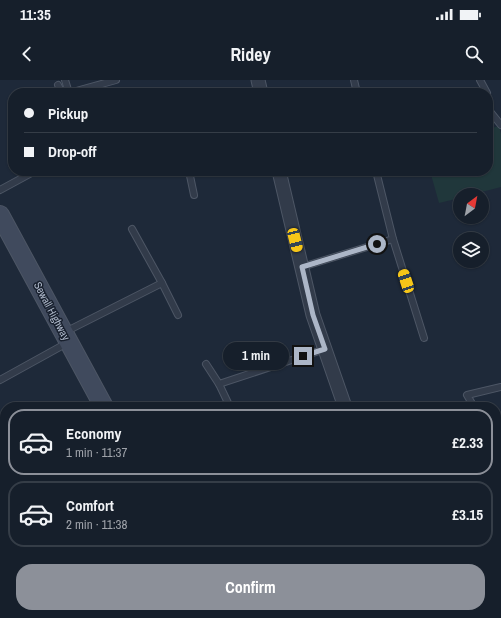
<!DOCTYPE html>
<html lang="en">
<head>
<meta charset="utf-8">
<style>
  body { margin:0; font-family:"Archivo Narrow",sans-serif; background:#1f2733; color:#f1f3f6; height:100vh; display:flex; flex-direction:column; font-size:15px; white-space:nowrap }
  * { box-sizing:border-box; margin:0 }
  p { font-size:13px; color:#9ea2a9 }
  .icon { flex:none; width:22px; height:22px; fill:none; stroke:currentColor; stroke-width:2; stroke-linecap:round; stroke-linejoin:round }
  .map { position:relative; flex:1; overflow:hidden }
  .sheet { position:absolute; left:0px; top:322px; width:501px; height:216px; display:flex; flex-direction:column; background:#161f2b; border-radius:16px 16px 0 0; box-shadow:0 1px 3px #0004,0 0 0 1px #353d47 }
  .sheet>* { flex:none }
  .banner { position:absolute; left:8px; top:8px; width:485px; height:88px; border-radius:16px; box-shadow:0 1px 3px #0004,0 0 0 1px #353d47; display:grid; align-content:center; height:88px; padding:0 16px; background:#161f2b }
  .needle { width:26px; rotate:32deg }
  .buttons { position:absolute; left:453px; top:108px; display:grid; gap:8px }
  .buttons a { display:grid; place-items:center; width:36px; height:36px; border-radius:50%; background:#161f2b; box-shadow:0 1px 3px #0004,0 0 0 1px #353d47; font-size:20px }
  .end { position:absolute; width:18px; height:18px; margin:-9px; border:5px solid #acb6c7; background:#111; box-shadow:0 0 0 2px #111 }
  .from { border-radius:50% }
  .bubble { position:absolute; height:28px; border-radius:14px; background:#161f2b; box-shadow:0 1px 3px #0004,0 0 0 1px #353d47; font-size:13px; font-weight:700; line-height:28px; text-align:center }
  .car { position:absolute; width:12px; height:24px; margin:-12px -6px; border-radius:5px; box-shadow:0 0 3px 1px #0007; background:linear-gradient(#f5c518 24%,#345 0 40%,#f5c518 0 76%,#345 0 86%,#f5c518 0) }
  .banner b { display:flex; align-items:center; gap:14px; height:38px; font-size:15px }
  .banner b+b { border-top:1px solid #353d47 }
  .banner i { width:10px; height:10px; background:#f1f3f6 }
  ul { padding:7px 0 0; list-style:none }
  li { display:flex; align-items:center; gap:12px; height:66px; margin:0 8px 6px; padding:0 8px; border:2px solid #353d47; border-radius:16px }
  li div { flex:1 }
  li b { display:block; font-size:15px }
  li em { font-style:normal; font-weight:700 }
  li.selected { border-color:#8c9099 }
  li>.icon { width:36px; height:36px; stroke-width:1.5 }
  .button { display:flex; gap:8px; margin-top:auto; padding:8px 16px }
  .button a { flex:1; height:46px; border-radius:16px; background:#8c9099; color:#fff; font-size:16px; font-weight:700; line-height:46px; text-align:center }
  .status { display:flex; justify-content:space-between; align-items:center; height:28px; padding:0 20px; background:#161f2b; direction:ltr }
  .status svg { height:11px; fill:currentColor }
  header { display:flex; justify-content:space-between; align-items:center; height:52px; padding:0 16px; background:#161f2b; font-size:18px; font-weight:700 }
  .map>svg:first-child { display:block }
  .green { fill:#20373b }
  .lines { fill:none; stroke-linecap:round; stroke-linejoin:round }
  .lane-casing { stroke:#4d5665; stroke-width:8 }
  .street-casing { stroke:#4d5665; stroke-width:15 }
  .secondary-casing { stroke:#4d5665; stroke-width:20 }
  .lane { stroke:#323b4a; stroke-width:6 }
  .street { stroke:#323b4a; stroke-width:13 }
  .secondary { stroke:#404a5d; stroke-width:18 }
  .route { stroke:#acb6c7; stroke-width:5 }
  .labels { text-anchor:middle; stroke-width:3; stroke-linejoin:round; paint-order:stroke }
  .street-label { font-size:11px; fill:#acb6c7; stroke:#18202e }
</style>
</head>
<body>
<div class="status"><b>11:35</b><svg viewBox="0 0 49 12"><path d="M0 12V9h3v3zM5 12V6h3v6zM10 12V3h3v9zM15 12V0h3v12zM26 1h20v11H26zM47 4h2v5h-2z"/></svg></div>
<header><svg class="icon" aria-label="back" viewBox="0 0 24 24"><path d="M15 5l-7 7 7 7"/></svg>Ridey<svg class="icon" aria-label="search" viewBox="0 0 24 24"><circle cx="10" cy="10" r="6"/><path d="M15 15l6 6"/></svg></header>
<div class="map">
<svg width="501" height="538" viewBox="0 0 501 538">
  <rect width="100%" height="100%" fill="#1e2939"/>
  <path class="green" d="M499 46 501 54V107L470 115H460V118L439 123 430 91H488V49Z"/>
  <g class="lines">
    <defs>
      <g id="lane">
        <path d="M65 0 69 13 116 0"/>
        <path d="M354 0 357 13"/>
        <path d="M480 0 487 13"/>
        <path d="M58 5 62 13"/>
        <path d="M488 29 501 45"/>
        <path d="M189 91 194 115"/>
        <path d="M0 110 35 91"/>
        <path d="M132 149 162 203"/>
        <path d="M393 159 424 258"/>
        <path d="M302 187 393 159 376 91"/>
        <path d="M65 252 162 203 178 235"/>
        <path d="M206 284 219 304 325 269"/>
        <path d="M0 300 67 263"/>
        <path d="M219 304 230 327"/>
        <path d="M474 327 467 315 501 307"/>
        <path d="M0 346 4 354"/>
        <path d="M496 368 501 377"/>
        <path d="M86 533 95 538"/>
      </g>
      <g id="street">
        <path d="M258 0 261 13"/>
        <path d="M279 91 313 235 345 327"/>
        <path d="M496 399H501"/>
        <path d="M430 533 433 538"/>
      </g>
      <g id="secondary">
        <path d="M0 135 104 327"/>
        <path d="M241 533 245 538"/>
        <path d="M207 538 211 533"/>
      </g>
    </defs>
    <use href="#lane" class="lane-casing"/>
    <use href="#street" class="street-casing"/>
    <use href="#secondary" class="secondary-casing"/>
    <use href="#lane" class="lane"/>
    <use href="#street" class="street"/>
    <use href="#secondary" class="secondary"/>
  </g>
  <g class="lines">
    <path class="route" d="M303 276 325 269 313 235 302 187 377 164"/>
  </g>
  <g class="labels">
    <g class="street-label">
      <text transform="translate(52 231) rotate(62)" y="4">Sewall Highway</text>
    </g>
  </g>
</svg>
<div class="buttons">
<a><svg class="needle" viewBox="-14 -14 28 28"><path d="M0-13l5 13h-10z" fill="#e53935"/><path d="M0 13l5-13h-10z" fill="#9ea2a9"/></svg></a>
<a><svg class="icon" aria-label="layers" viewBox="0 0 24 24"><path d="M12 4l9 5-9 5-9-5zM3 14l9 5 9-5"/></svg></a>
</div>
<i class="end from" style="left:377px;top:164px"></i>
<i class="end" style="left:303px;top:276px"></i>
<div class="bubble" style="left:223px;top:262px;width:66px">1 min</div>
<i class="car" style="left:295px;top:160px;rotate:166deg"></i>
<i class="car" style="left:406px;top:201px;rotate:342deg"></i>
<div class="banner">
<b><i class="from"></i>Pickup</b>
<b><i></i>Drop-off</b>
</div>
<section class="sheet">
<ul>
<li class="selected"><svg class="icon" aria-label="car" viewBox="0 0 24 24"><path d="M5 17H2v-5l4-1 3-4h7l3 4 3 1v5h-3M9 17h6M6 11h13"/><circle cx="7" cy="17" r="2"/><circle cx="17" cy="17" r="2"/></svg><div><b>Economy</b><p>1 min · 11:37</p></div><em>£2.33</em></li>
<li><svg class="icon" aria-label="car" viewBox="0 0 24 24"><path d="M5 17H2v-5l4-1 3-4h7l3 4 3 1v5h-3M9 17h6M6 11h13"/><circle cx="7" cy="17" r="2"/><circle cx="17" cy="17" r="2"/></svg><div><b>Comfort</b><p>2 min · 11:38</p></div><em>£3.15</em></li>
</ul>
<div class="button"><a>Confirm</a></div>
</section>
</div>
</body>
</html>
